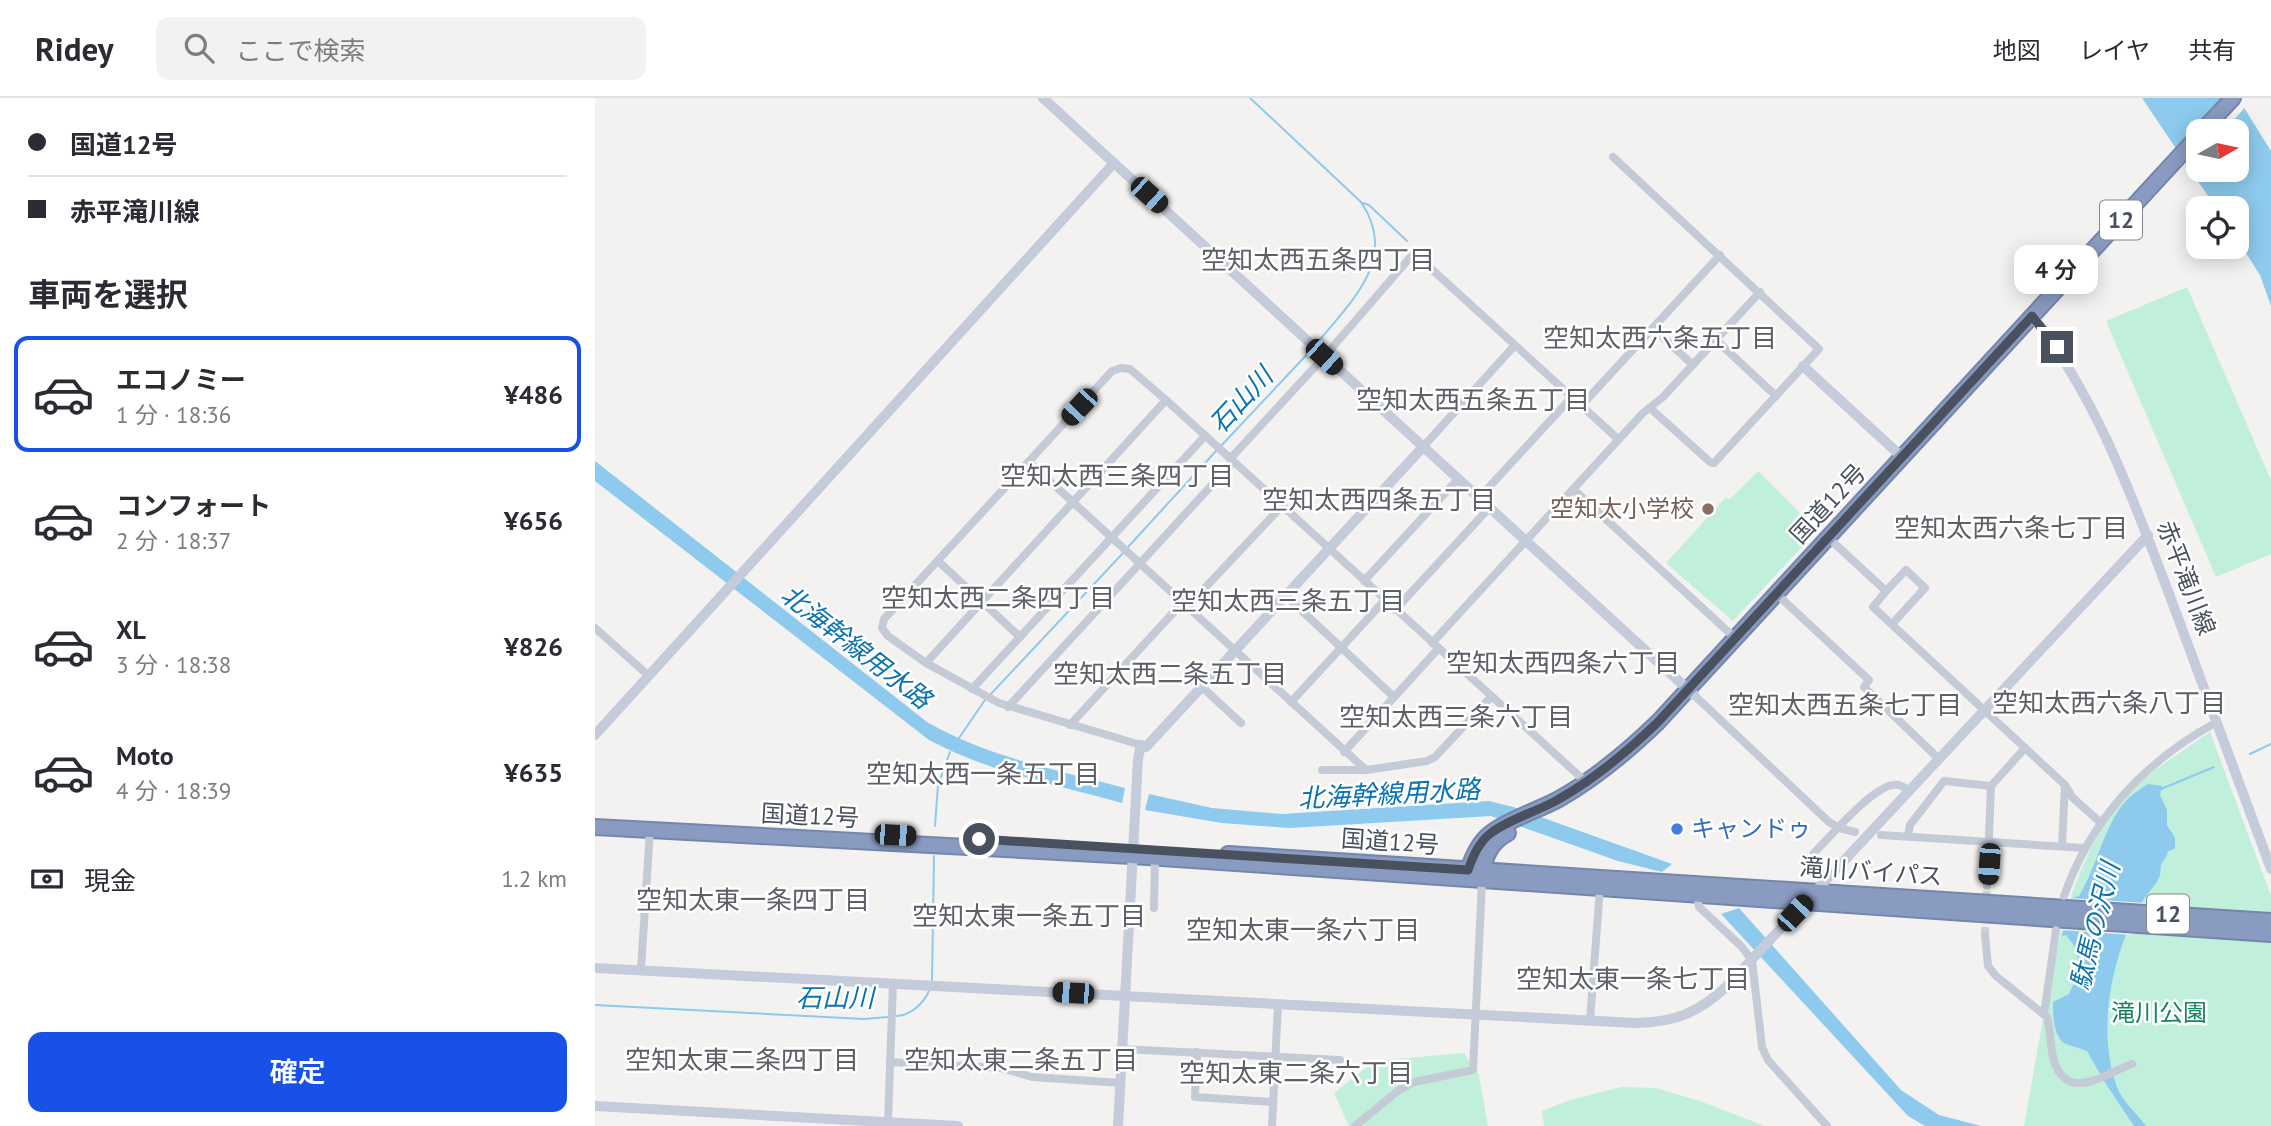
<!DOCTYPE html>
<html lang="ja">
<head>
<meta charset="utf-8">
<style>
  body { margin:0; font-family:"PT Sans","Noto Sans JP",sans-serif; background:#f2f2f3; color:#2b2b33; height:100vh; display:flex; flex-direction:column; font-size:26px; white-space:nowrap }
  * { box-sizing:border-box; margin:0 }
  p { font-size:23px; color:#7c7c81 }
  .icon { flex:none; width:38px; height:38px; fill:none; stroke:currentColor; stroke-width:2; stroke-linecap:round; stroke-linejoin:round }
  .map { position:relative; flex:1; overflow:hidden }
  .details { display:flex; flex-direction:column; background:#fff; width:595px }
  .details>* { flex:none }
  .top-card { display:grid; align-content:center; height:154px; padding:0 28px; background:#fff }
  .needle { width:46px; rotate:81deg }
  .controls { position:absolute; left:1591px; top:21px; display:grid; gap:14px }
  .controls a { display:grid; place-items:center; width:63px; height:63px; border-radius:14px; background:#fff; box-shadow:0 4px 18px #0003; font-size:35px }
  .end { position:absolute; width:32px; height:32px; margin:-16px; border:9px solid #49515f; background:#fff; box-shadow:0 0 0 4px #fff }
  .from { border-radius:50% }
  .bubble { position:absolute; height:49px; border-radius:14px; background:#fff; box-shadow:0 4px 18px #0003; font-size:23px; font-weight:600; line-height:49px; text-align:center }
  .car { position:absolute; width:21px; height:42px; margin:-21px -10px; border-radius:9px; box-shadow:0 0 5px 2px #0007; background:linear-gradient(#222 24%,#8ab4d8 0 40%,#222 0 76%,#8ab4d8 0 86%,#222 0) }
  .top-card b { display:flex; align-items:center; gap:24px; height:66px; font-size:26px }
  .top-card b+b { border-top:2px solid #e1e1e2 }
  .top-card i { width:18px; height:18px; background:#2b2b33 }
  ul { padding:0; list-style:none }
  li { display:flex; align-items:center; gap:21px; height:116px; margin:0 14px 10px; padding:0 14px; border:4px solid transparent; border-radius:14px }
  li div { flex:1 }
  li b { display:block; font-size:26px }
  li em { font-style:normal; font-weight:600 }
  li.on { border-color:#1851e7 }
  li>.icon { width:63px; height:63px; stroke-width:1.5 }
  h2 { padding:0 28px; font-size:32px; line-height:84px }
  .pay { display:flex; align-items:center; gap:18px; height:77px; padding:0 28px; font-size:26px }
  .pay p { margin-inline-start:auto }
  .button { display:flex; gap:14px; margin-top:auto; padding:14px 28px }
  .button a { flex:1; height:80px; border-radius:14px; background:#1851e7; color:#fff; font-size:28px; font-weight:600; line-height:80px; text-align:center }
  header { display:flex; align-items:center; gap:42px; box-sizing:border-box; height:98px; padding:0 35px; background:#fff; border-bottom:2px solid #e1e1e2 }
  header strong { font-size:33px }
  nav { display:flex; gap:38px; margin-inline-start:auto; font-size:24px }
  .search { width:490px; height:63px; background:#f2f2f3; display:flex; align-items:center; gap:18px; box-sizing:border-box; padding:0 24px; border-radius:14px; color:#7c7c81; font-size:26px }
  main { display:flex; flex:1; min-height:0 }
  .map>svg:first-child { display:block }
  .green { fill:#c0f0db }
  .water { fill:#8dcaed; fill-rule:evenodd }
  .pier { fill:#f4f2f1 }
  .lines { fill:none; stroke-linecap:round; stroke-linejoin:round }
  .stream { stroke:#8dcaed; stroke-width:2 }
  .street-tunnel { stroke:#d2d2d4; stroke-width:8; stroke-dasharray:8 4; stroke-linecap:butt }
  .highway-casing { stroke:#7486ac; stroke-width:18 }
  .street { stroke:#c5cbd6; stroke-width:8 }
  .secondary { stroke:#c4cbda; stroke-width:10 }
  .highway { stroke:#899bc0; stroke-width:14 }
  .route { stroke:#49515f; stroke-width:9 }
  .education-dot { fill:#8d6e63; stroke:#fff; stroke-width:2.5 }
  .shop-dot { fill:#3f7fe0; stroke:#fff; stroke-width:2.5 }
  .labels { text-anchor:middle; stroke-width:5; stroke-linejoin:round; paint-order:stroke }
  .shield { fill:#fff; stroke:#80858f; stroke-width:2 }
  .shield-label { font-size:23px; font-weight:bold; fill:#49515f }
  .street-label { font-size:24px; fill:#49515f; stroke:#fff }
  .education-label { font-size:24px; fill:#785e54; stroke:#fff; text-anchor:end }
  .shop-label { font-size:24px; fill:#366cbe; stroke:#fff; text-anchor:start }
  .park-label { font-size:24px; fill:#17835e; stroke:#fff }
  .neighbourhood-label { font-size:26px; fill:#5d6066; stroke:#fff }
  .water-label { font-size:26px; font-style:italic; fill:#0b73b0; stroke:#fff }
</style>
</head>
<body>
<header>
<strong>Ridey</strong>
<div class="search"><svg class="icon" aria-label="search" viewBox="0 0 24 24"><circle cx="10" cy="10" r="6"/><path d="M15 15l6 6"/></svg>ここで検索</div>
<nav><a>地図</a><a>レイヤ</a><a>共有</a></nav>
</header>
<main>
<section class="details">
<div class="top-card">
<b><i class="from"></i>国道12号</b>
<b><i></i>赤平滝川線</b>
</div>
<h2>車両を選択</h2>
<ul>
<li class="on"><svg class="icon" aria-label="car" viewBox="0 0 24 24"><path d="M5 17H2v-5l4-1 3-4h7l3 4 3 1v5h-3M9 17h6M6 11h13"/><circle cx="7" cy="17" r="2"/><circle cx="17" cy="17" r="2"/></svg><div><b>エコノミー</b><p>1 分 · 18:36</p></div><em>¥486</em></li>
<li><svg class="icon" aria-label="car" viewBox="0 0 24 24"><path d="M5 17H2v-5l4-1 3-4h7l3 4 3 1v5h-3M9 17h6M6 11h13"/><circle cx="7" cy="17" r="2"/><circle cx="17" cy="17" r="2"/></svg><div><b>コンフォート</b><p>2 分 · 18:37</p></div><em>¥656</em></li>
<li><svg class="icon" aria-label="car" viewBox="0 0 24 24"><path d="M5 17H2v-5l4-1 3-4h7l3 4 3 1v5h-3M9 17h6M6 11h13"/><circle cx="7" cy="17" r="2"/><circle cx="17" cy="17" r="2"/></svg><div><b>XL</b><p>3 分 · 18:38</p></div><em>¥826</em></li>
<li><svg class="icon" aria-label="car" viewBox="0 0 24 24"><path d="M5 17H2v-5l4-1 3-4h7l3 4 3 1v5h-3M9 17h6M6 11h13"/><circle cx="7" cy="17" r="2"/><circle cx="17" cy="17" r="2"/></svg><div><b>Moto</b><p>4 分 · 18:39</p></div><em>¥635</em></li>
</ul>
<div class="pay"><svg class="icon" aria-label="cash" viewBox="0 0 24 24"><path d="M3 7h18v10H3z"/><circle cx="12" cy="12" r="2"/></svg>現金<p>1.2 km</p></div>
<div class="button"><a>確定</a></div>
</section>
<div class="map">
<svg width="1676" height="1028" viewBox="0 0 1676 1028">
  <rect width="100%" height="100%" fill="#f4f2f1"/>
  <g class="green">
    <path d="M1592 189 1676 382V456L1621 479 1511 223Z"/>
    <path d="M1163 373 1216 426 1218 437 1138 523 1071 465 1131 399 1134 402Z"/>
    <path d="M1615 634 1676 798V1028H1429C1437 984 1444 940 1453 896 1466 828 1480 763 1523 707 1547 677 1584 656 1615 634Z"/>
    <path d="M869 955 884 977 893 1028H754L739 995 768 972 789 962Z"/>
    <path d="M1026 989 1061 990 1105 1003 1170 1028H949L947 1013 975 1002Z"/>
  </g>
  <g class="water">
    <path d="M1547 0H1643L1676 53V208L1665 177 1642 141V110H1621ZM1603 33H1642V72H1603Z"/>
    <path d="M0 363 332 624C393 659 462 672 530 690L527 705C461 687 394 674 334 642L0 383Z"/>
    <path d="M1553 686 1567 688 1565 697 1572 712V727L1580 740V751L1573 753C1572 760 1569 761 1566 767 1565 770 1566 774 1565 777 1562 787 1552 795 1547 804 1517 855 1501 932 1522 989 1527 1003 1542 1016 1551 1028H1539L1511 986 1492 953C1486 950 1474 948 1469 945 1458 937 1458 916 1458 904L1474 896 1481 881 1483 853 1471 837 1467 838 1477 800 1484 798C1502 769 1511 720 1535 699 1540 694 1547 690 1553 686Z"/>
    <path d="M554 696 617 710 687 716 894 703 918 709 1077 766 1067 774 1023 763 896 718 695 730 627 725 550 712Z"/>
    <path d="M1144 810 1306 992 1344 1017 1386 1028H1330L1313 1018 1126 816Z"/>
  </g>
  <g class="pier">
    <path d="M1628 0H1648L1652 7 1629 33H1603V61L1592 73 1579 54Z"/>
    <path d="M1473 800 1550 805 1536 837 1465 832Z"/>
  </g>
  <g class="lines">
    <g class="stream">
      <path d="M655 0 766 104C804 160 758 201 723 244"/>
      <path d="M768 105 774 107 812 143"/>
      <path d="M625 349 717 251"/>
      <path d="M533 449 621 353"/>
      <path d="M394 598 529 454"/>
      <path d="M362 643 390 602"/>
      <path d="M1655 656 1676 646"/>
      <path d="M1566 691 1619 669"/>
      <path d="M340 728 343 687 355 654"/>
      <path d="M337 884 339 758"/>
      <path d="M0 907 269 921 293 919"/>
      <path d="M302 918C316 917 328 906 334 893"/>
    </g>
    <path class="street-tunnel" d="M1390 837 1392 788"/>
    <defs>
      <g id="highway">
        <path d="M1607 33 1638 0"/>
        <path d="M0 729 537 758 1676 836"/>
        <path d="M633 756 1676 823"/>
        <path d="M873 772C878 758 884 744 896 735 914 721 944 712 964 701 1001 680 1033 653 1063 624L1603 38"/>
        <path d="M888 779C888 760 896 744 913 735"/>
      </g>
    </defs>
    <use href="#highway" class="highway-casing"/>
    <g class="street">
      <path d="M1018 59 1224 251 1119 365 1115 364 1055 310"/>
      <path d="M1058 230 1098 267"/>
      <path d="M1121 242 1181 298"/>
      <path d="M986 308 1125 157"/>
      <path d="M828 349 919 248"/>
      <path d="M635 361 729 259 819 155 1023 341"/>
      <path d="M434 364 771 672"/>
      <path d="M978 391 1140 540"/>
      <path d="M884 400 976 300"/>
      <path d="M1239 445 1291 493 1278 509 1470 687 1467 748"/>
      <path d="M343 463 425 539"/>
      <path d="M769 483 863 381"/>
      <path d="M1291 493 1311 472 1330 490 1297 526"/>
      <path d="M690 497 799 599"/>
      <path d="M1187 501 1274 582 1269 589 1343 660"/>
      <path d="M592 509 687 408"/>
      <path d="M800 512 895 409"/>
      <path d="M0 530 54 578"/>
      <path d="M837 545 1048 315 1068 299 1165 194"/>
      <path d="M331 565 571 302"/>
      <path d="M607 589 646 625"/>
      <path d="M377 591 610 338"/>
      <path d="M1099 597 1234 724 1244 730 1260 734"/>
      <path d="M696 604 790 502"/>
      <path d="M413 609 638 364"/>
      <path d="M475 627 587 505"/>
      <path d="M546 647 404 605 331 565 293 538 287 530 289 521 517 273 526 270 535 271 571 302 991 684"/>
      <path d="M749 654 843 551"/>
      <path d="M727 672H771L832 663 840 659 896 599"/>
      <path d="M1470 687 1478 700 1505 724"/>
      <path d="M1286 737 1489 750"/>
      <path d="M1313 738 1315 727 1349 683 1396 688"/>
      <path d="M1219 755C1235 739 1276 690 1298 687 1304 686 1309 689 1313 692"/>
      <path d="M1392 788 1396 688 1430 650"/>
      <path d="M1102 797 1104 809 1146 848 1157 862 1167 949 1173 962 1232 1028"/>
      <path d="M1469 798C1496 721 1550 663 1622 624"/>
      <path d="M559 810 560 760"/>
      <path d="M1390 837 1393 868 1401 878 1452 919C1456 934 1455 949 1459 963 1473 1005 1509 976 1537 966"/>
      <path d="M46 871 55 732"/>
      <path d="M1449 916 1461 832"/>
      <path d="M995 923 1005 789"/>
      <path d="M528 951 745 962"/>
      <path d="M602 954 600 999 678 1004"/>
      <path d="M295 964 406 970 437 979 526 985"/>
      <path d="M293 1025 298 885"/>
      <path d="M677 1028 683 906"/>
      <path d="M760 1028 804 992 819 984 878 972 887 784"/>
    </g>
    <g class="secondary">
      <path d="M448 0 1099 597"/>
      <path d="M1437 218C1501 298 1537 398 1573 493 1608 585 1642 678 1676 771"/>
      <path d="M1208 268 1307 359"/>
      <path d="M0 637 519 65"/>
      <path d="M0 870 1040 925C1080 924 1102 916 1132 888L1553 437"/>
      <path d="M0 1008 363 1028"/>
      <path d="M523 1028 543 661 546 647 551 649 828 349"/>
    </g>
    <use href="#highway" class="highway"/>
  </g>
  <g class="lines">
    <path class="route" d="M384 741 873 772C878 758 884 744 896 735 914 721 944 713 964 701 1001 680 1033 653 1063 624L1437 218 1462 249"/>
  </g>
  <circle class="education-dot" cx="1113" cy="411" r="7"/>
  <circle class="shop-dot" cx="1082" cy="731" r="7"/>
  <g class="labels">
    <g class="shield">
      <rect x="1505" y="102.5" width="42" height="39" rx="5"/>
      <rect x="1552" y="796.5" width="42" height="39" rx="5"/>
    </g>
    <g class="shield-label">
      <text x="1526" y="130">12</text>
      <text x="1573" y="824">12</text>
    </g>
    <g class="street-label">
      <text transform="translate(1233 406) rotate(-47)" y="8">国道12号</text>
      <text transform="translate(1591 480) rotate(69)" y="8">赤平滝川線</text>
      <text transform="translate(215 718) rotate(3)" y="8">国道12号</text>
      <text transform="translate(795 744) rotate(4)" y="8">国道12号</text>
      <text transform="translate(1276 774) rotate(4)" y="8">滝川バイパス</text>
    </g>
    <g class="education-label">
      <text x="1099" y="419">空知太小学校</text>
    </g>
    <g class="shop-label">
      <text x="1096" y="739">キャンドゥ</text>
    </g>
    <g class="park-label">
      <text x="1564" y="923">滝川公園</text>
    </g>
    <g class="neighbourhood-label">
      <text x="723" y="171">空知太西五条四丁目</text>
      <text x="1065" y="249">空知太西六条五丁目</text>
      <text x="878" y="311">空知太西五条五丁目</text>
      <text x="522" y="387">空知太西三条四丁目</text>
      <text x="784" y="411">空知太西四条五丁目</text>
      <text x="1416" y="439">空知太西六条七丁目</text>
      <text x="403" y="509">空知太西二条四丁目</text>
      <text x="693" y="512">空知太西三条五丁目</text>
      <text x="968" y="574">空知太西四条六丁目</text>
      <text x="575" y="585">空知太西二条五丁目</text>
      <text x="1514" y="614">空知太西六条八丁目</text>
      <text x="1250" y="616">空知太西五条七丁目</text>
      <text x="861" y="628">空知太西三条六丁目</text>
      <text x="388" y="685">空知太西一条五丁目</text>
      <text x="158" y="811">空知太東一条四丁目</text>
      <text x="434" y="827">空知太東一条五丁目</text>
      <text x="708" y="841">空知太東一条六丁目</text>
      <text x="1038" y="890">空知太東一条七丁目</text>
      <text x="147" y="971">空知太東二条四丁目</text>
      <text x="426" y="971">空知太東二条五丁目</text>
      <text x="701" y="984">空知太東二条六丁目</text>
    </g>
    <g class="water-label">
      <text transform="translate(646 302) rotate(-47)" y="9">石山川</text>
      <text transform="translate(261 549) rotate(38)" y="9">北海幹線用水路</text>
      <text transform="translate(794 696) rotate(-3)" y="9">北海幹線用水路</text>
      <text transform="translate(1500 828) rotate(-76)" y="9">駄馬の沢川</text>
      <text x="240" y="909">石山川</text>
    </g>
  </g>
</svg>
<div class="controls">
<a><svg class="needle" viewBox="-14 -14 28 28"><path d="M0-13l5 13h-10z" fill="#e53935"/><path d="M0 13l5-13h-10z" fill="#7c7c81"/></svg></a>
<a><svg class="icon" aria-label="locate" viewBox="0 0 24 24"><circle cx="12" cy="12" r="6"/><path d="M12 2v4M12 18v4M2 12h4M18 12h4"/></svg></a>
</div>
<i class="end from" style="left:384px;top:741px"></i>
<i class="end" style="left:1462px;top:249px"></i>
<div class="bubble" style="left:1419px;top:147px;width:84px">4 分</div>
<i class="car" style="left:554px;top:97px;rotate:132deg"></i>
<i class="car" style="left:729px;top:259px;rotate:132deg"></i>
<i class="car" style="left:484px;top:309px;rotate:223deg"></i>
<i class="car" style="left:300px;top:737px;rotate:93deg"></i>
<i class="car" style="left:1394px;top:766px;rotate:184deg"></i>
<i class="car" style="left:1200px;top:815px;rotate:43deg"></i>
<i class="car" style="left:478px;top:895px;rotate:273deg"></i>
</div>
</main>
</body>
</html>
